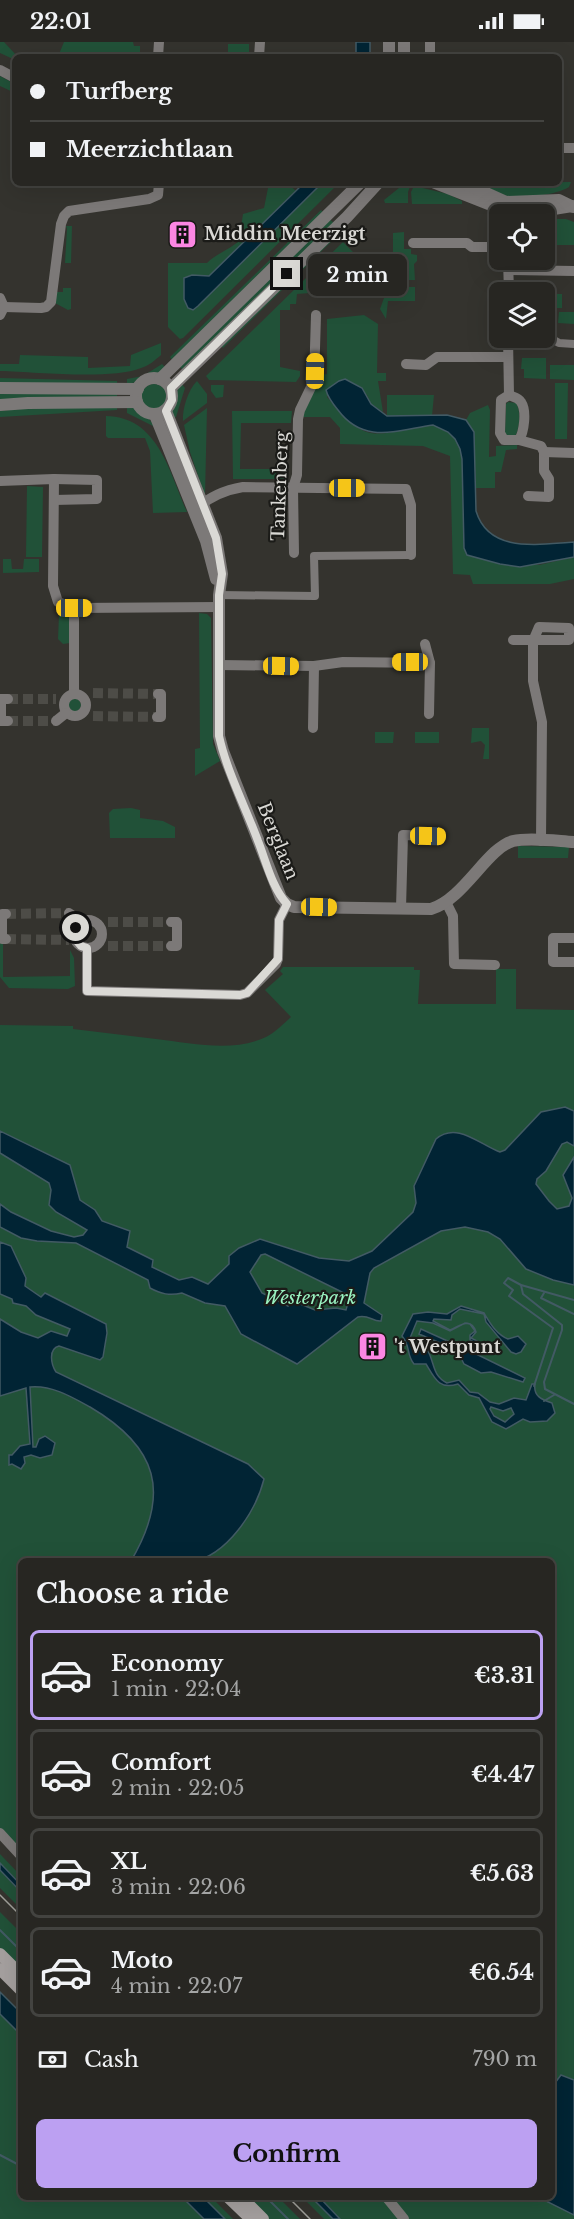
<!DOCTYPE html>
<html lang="en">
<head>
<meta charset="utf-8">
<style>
  body { margin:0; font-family:"Libre Baskerville",serif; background:#2f2e2a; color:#f1f3f6; height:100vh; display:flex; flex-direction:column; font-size:22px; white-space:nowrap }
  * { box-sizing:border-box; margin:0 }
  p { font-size:20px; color:#a4a5a5 }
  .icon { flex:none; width:33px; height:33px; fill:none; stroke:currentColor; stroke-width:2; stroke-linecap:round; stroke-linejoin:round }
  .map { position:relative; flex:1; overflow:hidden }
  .side { position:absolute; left:18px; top:1516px; width:537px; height:642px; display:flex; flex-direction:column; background:#272622; border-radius:9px; box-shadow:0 6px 24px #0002,0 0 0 2px #434340 }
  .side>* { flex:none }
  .banner { position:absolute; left:12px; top:12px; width:550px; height:132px; border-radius:9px; box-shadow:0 6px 24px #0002,0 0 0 2px #434340; display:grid; align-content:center; height:132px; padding:0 18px; background:#272622 }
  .fabs { position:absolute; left:489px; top:162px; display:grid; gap:12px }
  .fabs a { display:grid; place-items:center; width:66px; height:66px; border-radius:9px; background:#272622; box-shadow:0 6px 24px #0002,0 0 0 2px #434340; font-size:30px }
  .end { position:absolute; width:27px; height:27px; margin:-14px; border:8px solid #dad9d5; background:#111; box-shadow:0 0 0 3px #111 }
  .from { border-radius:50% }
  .bubble { position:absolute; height:42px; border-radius:9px; background:#272622; box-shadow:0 6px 24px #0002,0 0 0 2px #434340; font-size:20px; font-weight:700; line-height:42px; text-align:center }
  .car { position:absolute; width:18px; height:36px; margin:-18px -9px; border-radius:8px; box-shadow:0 0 4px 2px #0007; background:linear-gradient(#f5c518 24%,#345 0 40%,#f5c518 0 76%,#345 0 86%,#f5c518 0) }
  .banner b { display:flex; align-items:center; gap:21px; height:57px; font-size:22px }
  .banner b+b { border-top:2px solid #434340 }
  .banner i { width:15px; height:15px; background:#f1f3f6 }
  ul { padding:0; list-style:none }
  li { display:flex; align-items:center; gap:18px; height:90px; margin:0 12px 9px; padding:0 6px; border:3px solid #434340; border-radius:9px }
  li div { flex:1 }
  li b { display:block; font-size:22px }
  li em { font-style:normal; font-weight:700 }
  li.on { border-color:#bca0f2 }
  li>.icon { width:54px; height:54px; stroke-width:1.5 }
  h2 { padding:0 18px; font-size:27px; line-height:72px }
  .pay { display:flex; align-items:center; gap:15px; height:66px; padding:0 18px; font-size:22px }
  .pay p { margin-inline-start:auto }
  .primary-button { display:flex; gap:12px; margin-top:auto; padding:12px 18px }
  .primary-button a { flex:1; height:69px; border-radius:9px; background:#bca0f2; color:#111; font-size:24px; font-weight:700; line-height:69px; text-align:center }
  .status { display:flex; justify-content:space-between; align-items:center; height:42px; padding:0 30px; background:#272622; direction:ltr }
  .status svg { height:16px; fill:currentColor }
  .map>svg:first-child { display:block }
  .green { fill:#215138 }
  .water { fill:#012434; stroke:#425a64; stroke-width:1.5; fill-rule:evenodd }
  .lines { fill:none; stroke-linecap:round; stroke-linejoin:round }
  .stream { stroke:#425a64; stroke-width:2 }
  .minor-tunnel { stroke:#4d4c47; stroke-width:10; stroke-dasharray:10 5; stroke-linecap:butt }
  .pedestrian { stroke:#7c7978; stroke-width:8 }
  .minor { stroke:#7c7978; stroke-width:10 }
  .tertiary { stroke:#7c7978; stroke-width:12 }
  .secondary { stroke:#a5a09f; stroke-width:12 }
  .tram { stroke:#a1a09b; stroke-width:1.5 }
  .route { stroke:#dad9d5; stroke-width:8 }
  .labels { text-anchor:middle; stroke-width:4.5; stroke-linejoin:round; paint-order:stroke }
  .poi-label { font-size:18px; font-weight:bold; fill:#dad9d5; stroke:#1b1b18; text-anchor:start }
  .street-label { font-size:18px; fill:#dad9d5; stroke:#1b1b18 }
  .park-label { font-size:18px; font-style:italic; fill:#9af3c1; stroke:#1b1b18 }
</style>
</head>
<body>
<div class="status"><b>22:01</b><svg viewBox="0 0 49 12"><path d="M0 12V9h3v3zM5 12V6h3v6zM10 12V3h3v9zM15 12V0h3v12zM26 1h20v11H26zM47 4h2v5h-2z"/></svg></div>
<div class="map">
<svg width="574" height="2177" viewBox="0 0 574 2177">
  <rect width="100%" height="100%" fill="#34332e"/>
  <g class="green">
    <path d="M0 0H4L18 15H15V18L0 11Z"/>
    <path d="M64 0H133L134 4H140V13L59 12Z"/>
    <rect x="228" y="2" width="21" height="13"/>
    <path d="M0 34 15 42V51L0 44Z"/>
    <path d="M571 140 569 145C556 153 522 157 507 154 498 152 488 145 480 141Z"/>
    <path d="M269 141H287L296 149 209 234H187L198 264 322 141H339L183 296 180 297 168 285V221H207C217 211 229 208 239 199L243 172 264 166Z"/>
    <path d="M404 142H411L408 150V161H385L384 158Z"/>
    <path d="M414 144 448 152 462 159V162H412L411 150Z"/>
    <path d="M321 168 324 171 172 318 170 315Z"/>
    <path d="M329 177 334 181 183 328 179 324Z"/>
    <path d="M545 177H566L574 180V203H545Z"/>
    <path d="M66 184H72L71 221H65L67 187Z"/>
    <path d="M339 187 342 189 223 306 221 304Z"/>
    <path d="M404 190V207H411V212L417 213V219L414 222 415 238H400V233L393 232V191Z"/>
    <path d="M343 200 354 211 352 230 363 252 349 248 297 252 296 262H290V268H280V325L300 329V334L296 340 209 338 206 334Z"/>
    <path d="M388 245H415V259H388L386 277 380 267Z"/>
    <path d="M63 246H71V267L68 268 55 261 56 250H63Z"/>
    <rect x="545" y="252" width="17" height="14"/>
    <path d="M559 270H574V282L558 281Z"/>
    <path d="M364 273 378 282 377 331H386V339H378L383 370 371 362 367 353 345 337 335 341 327 355C337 367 349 382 364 389 395 402 447 359 461 409 464 421 462 434 463 446 463 466 464 486 464 505L467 513 539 523 574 515V537L550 542H473L470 533 453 532 450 414 423 404 340 402V386L330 375H302L318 333 327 332V277Z"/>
    <path d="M161 301V313C155 318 149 324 141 326 111 338 35 330 0 329V322H19L20 313 88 315V326L130 324 131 313Z"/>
    <path d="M522 316H546V337L524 336V327H521Z"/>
    <path d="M162 322 166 326C158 332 136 341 127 342V337L143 334Z"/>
    <path d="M550 323H574V338L550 337Z"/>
    <path d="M0 336 117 339V342L0 341Z"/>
    <path d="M197 339 207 352V361L183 379C182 367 188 348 197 339Z"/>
    <path d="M181 341 185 346 176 375 172 377C171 366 176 350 181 341Z"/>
    <path d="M555 341H568L567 397H555Z"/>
    <circle cx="154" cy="355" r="13"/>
    <path d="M211 343H224L223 355 216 356 211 349Z"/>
    <path d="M0 350 117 351V357L0 360Z"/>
    <path d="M387 353H434L432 374H387Z"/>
    <path d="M508 360 516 361C521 368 520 387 515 394H509L505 392 506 362Z"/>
    <path d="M127 363C139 367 149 375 155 385L127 371Z"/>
    <path d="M488 363 490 368 489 415 496 414V404L517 403V407L506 408 501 430H495V446H476L475 423 466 378 470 371Z"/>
    <path d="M117 364V368L0 375V369L31 366Z"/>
    <path d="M207 366 205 454 190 410 184 383Z"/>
    <path d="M232 369H292L291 381H241L240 427H285V437H233Z"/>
    <path d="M106 374C158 375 169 429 187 470L153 471 150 409 145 396H108L106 394Z"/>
    <path d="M27 444 43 445 42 515H26Z"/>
    <path d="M3 517H11L12 527H23L24 517H39V530L3 531Z"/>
    <path d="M64 568 70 577V601L63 602 58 597 59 573Z"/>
    <path d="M199 571 207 572 211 576 213 702 220 719 195 734V707L200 706Z"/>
    <circle cx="74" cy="663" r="7"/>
    <path d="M472 686H489V717H483L485 703 481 699 471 701Z"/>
    <path d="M375 690H394L393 701H375Z"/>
    <rect x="415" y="690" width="24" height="11"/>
    <path d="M131 766 140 768V776L163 779 175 785V796H110L109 771 113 767Z"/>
    <path d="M518 804 569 805 568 816H518Z"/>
    <path d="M0 901H3V935L70 934V908L74 916 75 944 68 947 9 946 0 935Z"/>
    <path d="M283 925H414V928H420L418 962H496V927H516V967L574 968V2177H340L320 2156H552V1520H21V1811L0 1789V983L73 984V987C101 990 128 994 156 997 191 1001 233 1011 266 995 276 990 283 982 291 975L265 948 283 932 280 929Z"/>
    <path d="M0 1812 21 1834V1843L0 1821Z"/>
    <path d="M0 1828 21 1850V1867L0 1846Z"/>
    <path d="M0 1870 21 1891V1931L0 1910Z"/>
    <path d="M0 1955 21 1976V2156H199L220 2177H0Z"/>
    <path d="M204 2156H212L233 2177H225Z"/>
    <path d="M250 2156H279L300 2177H268Z"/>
    <path d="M303 2156H312L333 2177H324Z"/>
  </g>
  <g class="water">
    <rect x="356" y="0" width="14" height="15"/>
    <path d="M304 141H322L198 264 193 268 188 266 184 257V236L192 233 209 234Z"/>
    <path d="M345 337 362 346 371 362 387 374 447 373 466 378 474 390 476 469C489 512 539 502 574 500V515L520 525 500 522 467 513 464 506 462 417 460 407 455 397 448 390 433 383C397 388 364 403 338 368 333 362 328 356 326 348L339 339Z"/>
    <path d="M565 1065 574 1069V1104L567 1100 562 1102 546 1129 537 1137 536 1142 549 1159 557 1167 569 1164 572 1156 563 1133 574 1115V1243L553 1238 526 1227 500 1197 488 1190 465 1185 441 1189 374 1226 370 1231 364 1261 382 1273 381 1279C373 1280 368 1272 358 1275L297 1322 241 1292 225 1264 205 1261 182 1251C170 1254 161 1252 150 1246L148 1238 76 1201 37 1199 21 1196 0 1185V1162L11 1170 51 1189 74 1195 83 1193 87 1188 56 1170 49 1163 51 1148 49 1141 0 1111V1089L70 1123 80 1158 95 1168 102 1179 130 1189 127 1205 153 1218 152 1225 179 1238 192 1235 208 1242 229 1222V1214L239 1206 260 1197 319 1216 349 1219 372 1209 413 1170 416 1161 414 1144 436 1097C457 1079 480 1103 500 1110L505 1108 541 1070ZM265 1212 350 1254 346 1268 336 1266 315 1268 293 1259 288 1264 262 1251 250 1230 261 1213Z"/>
    <path d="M0 1200 11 1204 26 1236 25 1244 41 1255 45 1251 106 1282 107 1291 103 1315 100 1318 59 1304C48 1307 51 1322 56 1330L248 1422 264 1437C256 1469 227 1514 191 1520 172 1523 150 1520 131 1519 171 1451 158 1405 90 1365 72 1355 52 1343 30 1345L33 1405H36L39 1397 45 1394 55 1401 52 1413 40 1416 31 1413 24 1415 25 1421 21 1427 12 1422 9 1423V1413H12L20 1404 30 1402 26 1346 0 1354V1277L21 1290 38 1296 51 1289 67 1294 70 1287 36 1273 26 1264 13 1261 12 1257 0 1252Z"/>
    <path d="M461 1264 484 1271C490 1281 496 1292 508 1297L518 1294 526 1302 521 1310 516 1312 511 1310 486 1280 484 1272 460 1267 452 1273 451 1278 434 1277 433 1279 450 1288C460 1284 471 1274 476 1290L471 1296 479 1300 481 1304 474 1311 525 1336 523 1340 491 1330 481 1331 464 1322 457 1308 419 1292 421 1287 472 1310 479 1303 470 1298V1293L475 1289 470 1282 465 1281 450 1289 433 1281 417 1279 410 1296 421 1307 428 1309C435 1322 432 1333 447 1341L459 1338 470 1350 478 1351 490 1360 499 1362 514 1356 526 1358 532 1342H535C533 1354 542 1358 552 1361L555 1371 547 1379 530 1380 523 1377 506 1387 492 1380 479 1356 469 1353 458 1342C439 1348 435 1337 426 1322H414C406 1312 411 1305 402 1294L413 1272 428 1270 447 1272ZM491 1365 503 1369 511 1366 514 1372 505 1380 494 1374 490 1367Z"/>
    <path d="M0 1821 21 1843V1850L0 1828Z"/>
    <path d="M0 1950 21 1971V1993L0 1972Z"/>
    <path d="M561 2033 574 2038V2173L540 2156H552V2045Z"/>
    <path d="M183 2156H204L225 2177H204Z"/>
    <path d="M312 2156H320L340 2177H333Z"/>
  </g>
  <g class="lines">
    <g class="stream">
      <path d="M521 1243 523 1252 562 1283V1288L544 1340 545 1347 574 1362"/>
      <path d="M544 1251 541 1256 574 1272"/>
      <path d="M534 1344 553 1286 509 1254 513 1248 504 1241 508 1236 521 1243 574 1258"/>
      <path d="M544 1359 554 1353"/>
      <path d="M0 1888 21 1909"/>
      <path d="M0 2113 21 2124"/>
      <path d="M267 2156 288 2177"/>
    </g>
    <g class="minor-tunnel">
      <path d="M93 651 158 652"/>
      <path d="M8 657H56"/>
      <path d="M93 674 157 675"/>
      <path d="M8 679H56"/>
      <path d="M6 872 69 871"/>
      <path d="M108 880H171"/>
      <path d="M6 897 69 898"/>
      <path d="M108 904H171"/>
    </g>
    <g class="pedestrian">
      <path d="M508 298 552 297 559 301 574 302"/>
      <path d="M219 553 315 554 314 514 411 513"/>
    </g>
    <g class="minor">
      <path d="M430 0V15"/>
      <path d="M158 15 159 0"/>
      <path d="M259 15 260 0"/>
      <path d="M0 28 15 36"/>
      <path d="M560 106H574"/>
      <path d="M413 201H467L472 205H500"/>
      <path d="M508 218 509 250"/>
      <path d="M510 228 574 229"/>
      <path d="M0 256 4 265 0 273"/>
      <path d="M4 265 41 266 46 265 51 260 61 182 64 174 69 169 149 157 158 153 159 141"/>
      <path d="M508 296 509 353"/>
      <path d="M406 322 426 323 437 315H508"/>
      <path d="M509 353C513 355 518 355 521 360 527 369 524 390 519 398H504L500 391 501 358Z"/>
      <path d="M519 398 541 404 544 410V429L549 437V455L528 454"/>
      <path d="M544 410 574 411"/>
      <path d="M54 437 97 438V457L54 458"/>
      <path d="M0 439 54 437 53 544 58 560 74 566 219 565"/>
      <path d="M196 467C209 455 225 448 243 445L406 447 411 463V513"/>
      <path d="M294 511 293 446 297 433 298 377 300 368 314 339 316 273"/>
      <path d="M513 598H569V586L539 585 533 599V639L542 680 541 799"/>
      <path d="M425 602 430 621 429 672"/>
      <path d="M219 623 314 624 343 620 430 621"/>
      <path d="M74 651V566"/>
      <circle cx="75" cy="663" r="11"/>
      <path d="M8 657H1V679H8"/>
      <path d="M157 675H161V652H158"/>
      <path d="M56 679 66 671"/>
      <path d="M313 686 314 624"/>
      <path d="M446 860 453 874 454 922 495 923"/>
      <path d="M401 866 403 793 441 794"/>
      <path d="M69 871 82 880"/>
      <circle cx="88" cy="892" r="14"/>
      <path d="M574 896H553V920H574"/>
      <path d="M6 897H2V872H6"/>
      <path d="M171 904H177V880H171"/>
      <path d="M87 906V949L240 953 247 951 276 922 278 917 279 878 287 862"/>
      <path d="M0 1791 21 1814"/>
      <path d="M387 2156 404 2177"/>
    </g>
    <g class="tertiary">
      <path d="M389 15V0"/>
      <path d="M404 15V0"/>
      <path d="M435 141 506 169 535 170 572 164"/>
      <path d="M464 141 506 160 559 158 573 165"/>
      <circle cx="154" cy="354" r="18"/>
      <path d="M160 337 360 141"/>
      <path d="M0 346 138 347"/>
      <path d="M171 346 347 175 378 141"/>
      <path d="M0 363 28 361 137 360"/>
      <path d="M166 369 216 496 222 532 219 553V694L223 709 281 856 287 862 294 865 431 867C464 857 487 806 513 799 530 795 557 799 574 800"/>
      <path d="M155 373 206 499 216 537"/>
    </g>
    <g class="secondary">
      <path d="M0 1912 21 1933"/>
      <path d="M0 1927 21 1948"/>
      <path d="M229 2156 251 2177"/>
      <path d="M242 2156 263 2177"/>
    </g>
    <g class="tram">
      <path d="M0 1853 21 1874"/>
      <path d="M289 2156 310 2177"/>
    </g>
  </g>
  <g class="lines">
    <path class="route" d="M76 886V898L81 904 87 906V949L240 953 247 951 278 917 279 878 287 862C272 846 266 819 258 799 245 764 227 730 219 694V553L222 532 216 496 166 369 172 358 171 346 287 232"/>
  </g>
  <defs>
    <symbol id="building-square" viewBox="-11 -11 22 22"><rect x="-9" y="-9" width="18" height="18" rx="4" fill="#fc86e3" stroke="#1b1b18"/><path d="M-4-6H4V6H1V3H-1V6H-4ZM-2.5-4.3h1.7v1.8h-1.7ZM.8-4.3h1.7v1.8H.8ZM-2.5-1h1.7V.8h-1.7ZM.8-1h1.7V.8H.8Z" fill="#111"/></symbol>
  </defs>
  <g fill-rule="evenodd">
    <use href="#building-square" x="166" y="176" width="33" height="33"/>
    <use href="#building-square" x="356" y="1288" width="33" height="33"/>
  </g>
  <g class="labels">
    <g class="poi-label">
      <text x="204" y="198">Middin Meerzigt</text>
      <text x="394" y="1311">'t Westpunt</text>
    </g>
    <g class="street-label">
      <text transform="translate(280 444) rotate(-88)" y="6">Tankenberg</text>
      <text transform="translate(278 799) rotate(68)" y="6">Berglaan</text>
    </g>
    <g class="park-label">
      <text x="310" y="1262">Westerpark</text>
    </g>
  </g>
</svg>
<div class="fabs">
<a><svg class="icon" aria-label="locate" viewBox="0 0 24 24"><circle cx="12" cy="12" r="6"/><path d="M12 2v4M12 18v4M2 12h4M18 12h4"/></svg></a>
<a><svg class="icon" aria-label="layers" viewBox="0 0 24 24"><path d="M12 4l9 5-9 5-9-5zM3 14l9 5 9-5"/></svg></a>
</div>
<i class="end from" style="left:76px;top:886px"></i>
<i class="end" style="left:287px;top:232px"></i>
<div class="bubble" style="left:308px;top:212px;width:99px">2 min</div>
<i class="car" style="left:315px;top:329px;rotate:1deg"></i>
<i class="car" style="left:347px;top:446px;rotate:90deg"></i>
<i class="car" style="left:74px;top:566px;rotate:90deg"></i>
<i class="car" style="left:410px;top:620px;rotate:270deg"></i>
<i class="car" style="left:281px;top:624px;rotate:91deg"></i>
<i class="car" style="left:428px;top:794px;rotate:91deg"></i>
<i class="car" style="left:319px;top:865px;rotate:91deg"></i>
<div class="banner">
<b><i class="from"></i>Turfberg</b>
<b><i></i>Meerzichtlaan</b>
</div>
<section class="side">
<h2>Choose a ride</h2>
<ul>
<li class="on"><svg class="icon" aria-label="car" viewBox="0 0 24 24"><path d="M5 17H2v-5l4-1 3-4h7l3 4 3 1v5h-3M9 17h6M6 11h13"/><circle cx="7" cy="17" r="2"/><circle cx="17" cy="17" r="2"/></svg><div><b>Economy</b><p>1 min · 22:04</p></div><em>€3.31</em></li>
<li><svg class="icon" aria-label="car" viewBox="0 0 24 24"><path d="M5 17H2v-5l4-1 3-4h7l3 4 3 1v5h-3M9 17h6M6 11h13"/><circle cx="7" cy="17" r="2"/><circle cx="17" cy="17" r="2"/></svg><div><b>Comfort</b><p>2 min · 22:05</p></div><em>€4.47</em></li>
<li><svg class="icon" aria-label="car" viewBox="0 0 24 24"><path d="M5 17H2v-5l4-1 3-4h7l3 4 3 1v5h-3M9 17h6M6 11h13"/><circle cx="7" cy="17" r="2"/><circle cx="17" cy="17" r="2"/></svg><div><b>XL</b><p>3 min · 22:06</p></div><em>€5.63</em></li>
<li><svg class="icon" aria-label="car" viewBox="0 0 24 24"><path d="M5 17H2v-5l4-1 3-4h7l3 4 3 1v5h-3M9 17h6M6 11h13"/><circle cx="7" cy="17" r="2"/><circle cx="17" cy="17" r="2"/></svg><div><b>Moto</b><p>4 min · 22:07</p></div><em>€6.54</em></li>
</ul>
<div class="pay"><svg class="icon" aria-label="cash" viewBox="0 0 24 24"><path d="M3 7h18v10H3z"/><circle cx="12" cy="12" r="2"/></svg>Cash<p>790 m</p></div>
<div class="primary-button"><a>Confirm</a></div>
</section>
</div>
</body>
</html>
